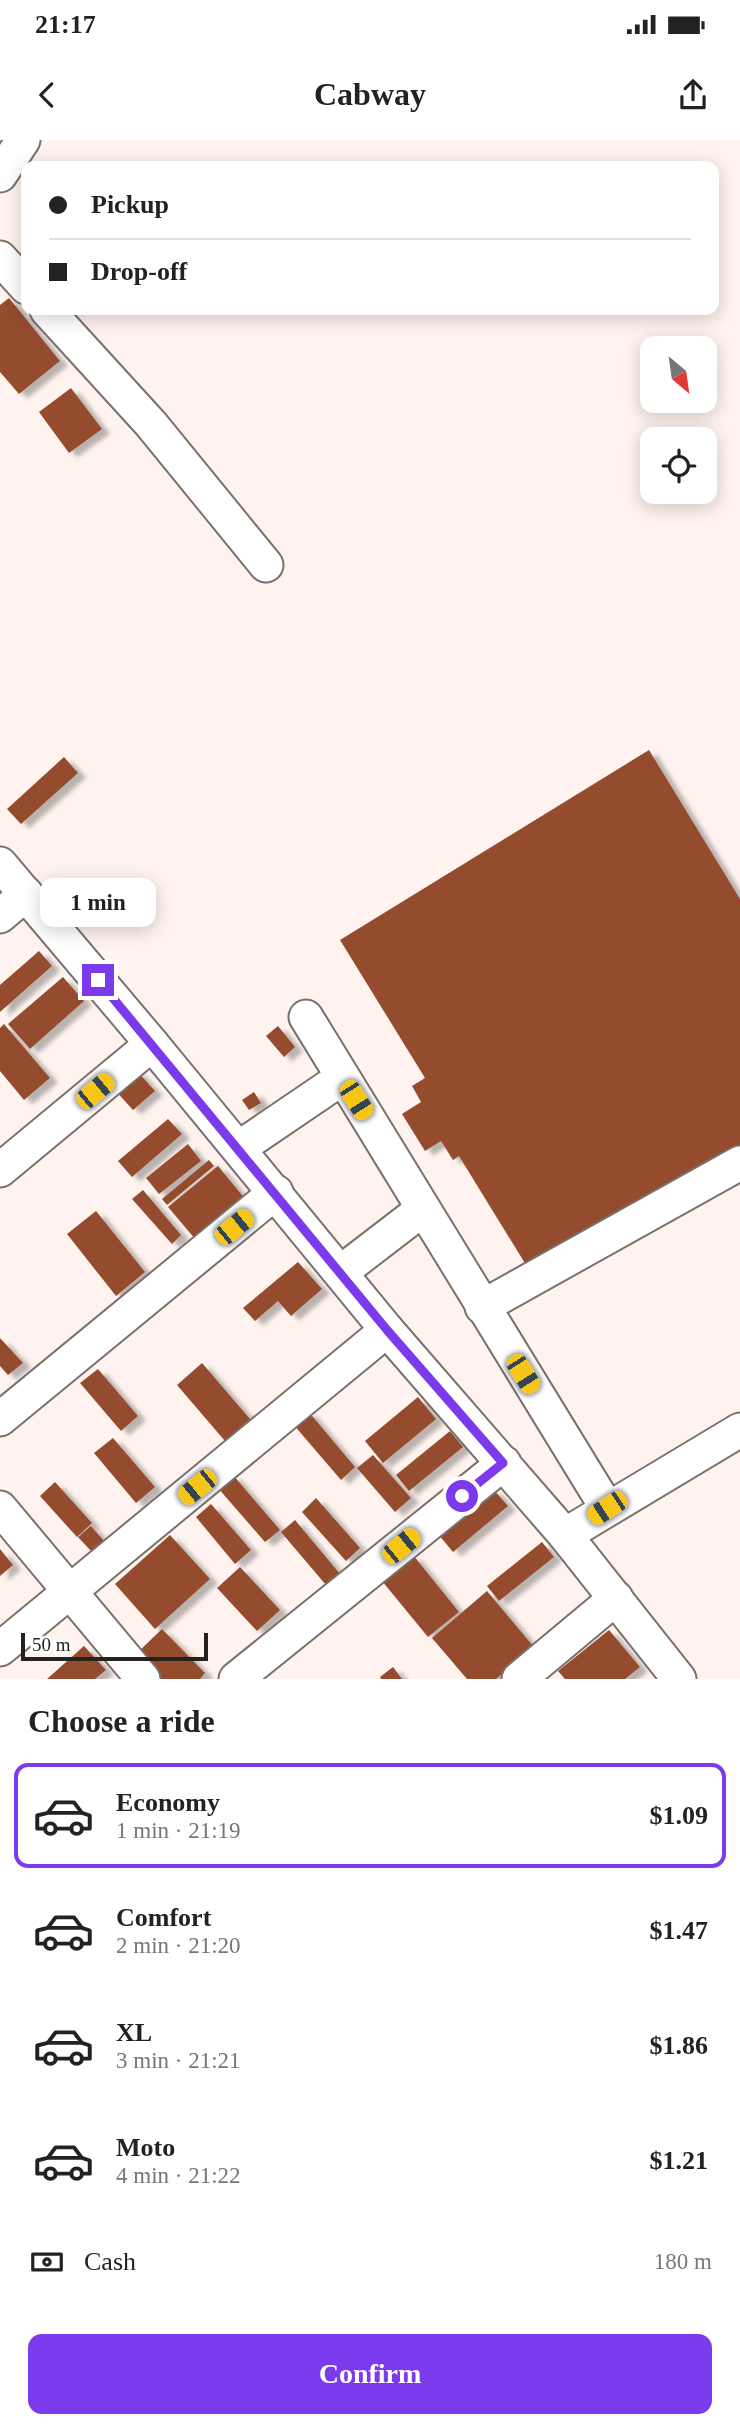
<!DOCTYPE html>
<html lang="en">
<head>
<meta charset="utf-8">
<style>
  body { margin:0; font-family:Georgia,serif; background:#f2f2f2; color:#222; height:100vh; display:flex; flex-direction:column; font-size:26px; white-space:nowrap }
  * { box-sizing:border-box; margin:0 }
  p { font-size:23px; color:#767676 }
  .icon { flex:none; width:38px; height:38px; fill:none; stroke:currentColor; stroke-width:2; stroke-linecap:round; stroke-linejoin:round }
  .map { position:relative; height:1539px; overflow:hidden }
  .panel { display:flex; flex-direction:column; background:#fff; flex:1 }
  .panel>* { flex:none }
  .banner { position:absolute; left:21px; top:21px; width:698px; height:154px; border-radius:14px; box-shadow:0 4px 18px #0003; display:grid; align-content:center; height:154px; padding:0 28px; background:#fff }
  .needle { width:46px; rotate:151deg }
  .tools { position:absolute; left:640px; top:196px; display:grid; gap:14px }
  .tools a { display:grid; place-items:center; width:77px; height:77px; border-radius:14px; background:#fff; box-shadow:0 4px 18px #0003; font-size:35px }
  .scale { position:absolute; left:21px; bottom:18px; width:187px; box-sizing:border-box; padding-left:7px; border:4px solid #25211f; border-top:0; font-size:19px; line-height:24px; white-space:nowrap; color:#25211f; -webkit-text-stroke:5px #fff; paint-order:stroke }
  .end { position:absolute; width:32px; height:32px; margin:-16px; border:9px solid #7c3aed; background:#fff; box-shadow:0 0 0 4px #fff }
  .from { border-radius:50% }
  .bubble { position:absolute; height:49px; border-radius:14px; background:#fff; box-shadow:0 4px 18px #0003; font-size:23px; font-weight:800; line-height:49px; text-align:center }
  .car { position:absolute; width:21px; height:42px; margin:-21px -10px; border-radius:9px; box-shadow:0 0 5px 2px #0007; background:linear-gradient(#f5c518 24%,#345 0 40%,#f5c518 0 76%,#345 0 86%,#f5c518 0) }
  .banner b { display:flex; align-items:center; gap:24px; height:66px; font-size:26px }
  .banner b+b { border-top:2px solid #e0e0e0 }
  .banner i { width:18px; height:18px; background:#222 }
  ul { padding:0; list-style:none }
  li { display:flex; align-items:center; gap:21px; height:105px; margin:0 14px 10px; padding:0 14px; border:4px solid transparent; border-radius:14px }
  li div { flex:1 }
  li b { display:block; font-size:26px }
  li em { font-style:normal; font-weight:800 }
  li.on { border-color:#7c3aed }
  li>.icon { width:63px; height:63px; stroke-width:1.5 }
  h2 { padding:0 28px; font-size:32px; line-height:84px }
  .pay { display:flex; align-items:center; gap:18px; height:77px; padding:0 28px; font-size:26px }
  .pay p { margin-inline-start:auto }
  .button { display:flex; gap:14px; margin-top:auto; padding:14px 28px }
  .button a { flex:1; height:80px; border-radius:14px; background:#7c3aed; color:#fff; font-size:28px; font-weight:800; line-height:80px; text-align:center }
  .status { display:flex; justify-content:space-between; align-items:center; height:49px; padding:0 35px; background:#fff; direction:ltr }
  .status svg { height:19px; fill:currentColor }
  header { display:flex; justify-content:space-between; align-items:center; height:91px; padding:0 28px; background:#fff; font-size:32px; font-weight:800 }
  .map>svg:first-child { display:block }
  .building { fill:#954b2d; filter:url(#shadow) }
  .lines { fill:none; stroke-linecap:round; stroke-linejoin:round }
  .minor-casing { stroke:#7a706c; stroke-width:37 }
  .minor { stroke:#fff; stroke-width:33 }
  .route { stroke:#7c3aed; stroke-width:9 }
</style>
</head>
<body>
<div class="status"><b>21:17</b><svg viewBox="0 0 49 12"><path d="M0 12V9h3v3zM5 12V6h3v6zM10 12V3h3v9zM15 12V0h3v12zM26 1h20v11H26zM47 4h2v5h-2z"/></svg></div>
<header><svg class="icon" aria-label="back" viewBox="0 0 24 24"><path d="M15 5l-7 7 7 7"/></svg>Cabway<svg class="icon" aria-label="share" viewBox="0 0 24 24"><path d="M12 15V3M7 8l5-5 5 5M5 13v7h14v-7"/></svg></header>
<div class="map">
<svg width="740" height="1539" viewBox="0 0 740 1539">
  <defs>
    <filter id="shadow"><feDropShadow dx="8" dy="4.5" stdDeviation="2" flood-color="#0004"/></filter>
  </defs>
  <rect width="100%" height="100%" fill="#fef3ef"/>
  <g class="building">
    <path d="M9 158 60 221 19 254 0 232V165Z"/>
    <path d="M71 248 102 289 69 313 39 272Z"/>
    <path d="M649 610 740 759V1005L531 1133 459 1016 453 1020 441 1001 425 1011 402 974 421 962 412 946 425 938 340 800Z"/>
    <path d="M64 617 78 633 21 684 7 669Z"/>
    <path d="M39 811 52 826 0 872V845Z"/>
    <path d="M63 837 84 861 30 909 8 884Z"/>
    <path d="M4 884 50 938 24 960 0 931V888Z"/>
    <path d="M278 886 295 907 284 917 266 896Z"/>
    <path d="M136 930 155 951 133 970 114 949Z"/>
    <path d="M254 952 261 963 249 970 242 960Z"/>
    <path d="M168 979 182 994 132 1037 118 1021Z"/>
    <path d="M188 1004 201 1021 159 1054 146 1038Z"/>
    <path d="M209 1020 214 1026 167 1065 162 1059Z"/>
    <path d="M218 1026 246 1060 196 1100 168 1067Z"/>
    <path d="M143 1050 181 1095 172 1104 132 1059Z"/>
    <path d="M96 1071 145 1132 116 1156 67 1094Z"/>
    <path d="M298 1122 322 1149 291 1176 278 1161 255 1181 243 1168Z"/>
    <path d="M0 1198 23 1223 8 1235 0 1226Z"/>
    <path d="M202 1223 250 1279 225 1301 177 1245Z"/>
    <path d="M98 1229 138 1276 121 1291 80 1243Z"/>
    <path d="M418 1257 436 1279 383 1323 365 1301Z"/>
    <path d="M308 1271 355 1327 341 1340 293 1284Z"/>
    <path d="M450 1291 463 1307 409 1351 396 1335Z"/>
    <path d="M113 1298 155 1347 136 1363 94 1313Z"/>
    <path d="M373 1315 411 1358 395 1372 357 1328Z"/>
    <path d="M233 1335 280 1390 265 1402 218 1348Z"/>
    <path d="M55 1342 92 1383 77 1397 40 1356Z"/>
    <path d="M493 1349 508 1366 453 1412 438 1394Z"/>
    <path d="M316 1358 360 1408 346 1421 302 1372Z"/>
    <path d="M211 1364 251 1410 235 1424 196 1377Z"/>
    <path d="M295 1380 340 1434 326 1445 281 1392Z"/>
    <path d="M91 1386 104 1401 92 1412 78 1397Z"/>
    <path d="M170 1395 210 1439 155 1489 115 1444Z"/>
    <path d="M542 1402 554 1417 499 1461 487 1446Z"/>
    <path d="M0 1409 13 1425 0 1436Z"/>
    <path d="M413 1415 459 1472 428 1497 382 1441Z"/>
    <path d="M240 1427 280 1470 257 1491 217 1448Z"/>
    <path d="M487 1451 534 1507 496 1539H467L432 1498Z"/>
    <path d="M162 1489 205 1533 200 1539H158L135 1515Z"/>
    <path d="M609 1490 640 1527 625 1539H565L558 1531Z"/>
    <path d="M84 1506 106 1530 95 1539H47Z"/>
    <path d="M393 1527 402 1539H381L380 1537Z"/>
  </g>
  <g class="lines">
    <defs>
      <g id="minor">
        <path d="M0 35 23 0"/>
        <path d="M0 118 26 147"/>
        <path d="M47 170 151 284 266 425"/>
        <path d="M0 724 152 904"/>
        <path d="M0 776 26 754"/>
        <path d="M306 877 607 1368"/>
        <path d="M239 1008 342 938"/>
        <path d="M0 1030 152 904 387 1190 565 1395 679 1539"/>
        <path d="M341 1132 423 1069"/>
        <path d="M482 1167 740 1023"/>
        <path d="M0 1279 276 1052"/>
        <path d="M0 1368 143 1539"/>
        <path d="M565 1395 740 1290"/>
        <path d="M0 1509 387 1190"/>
        <path d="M236 1539 504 1323"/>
        <path d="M519 1539 616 1458"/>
      </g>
    </defs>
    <use href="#minor" class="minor-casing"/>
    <use href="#minor" class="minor"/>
  </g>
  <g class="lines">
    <path class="route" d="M98 840 387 1190 503 1323 462 1356"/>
  </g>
</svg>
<div class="tools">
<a><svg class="needle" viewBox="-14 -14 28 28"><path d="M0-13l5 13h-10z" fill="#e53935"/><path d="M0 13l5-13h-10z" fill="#767676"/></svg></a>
<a><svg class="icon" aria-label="locate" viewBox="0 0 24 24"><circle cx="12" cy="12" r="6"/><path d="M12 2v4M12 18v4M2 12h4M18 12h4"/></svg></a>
</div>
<div class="scale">50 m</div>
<i class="end from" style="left:462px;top:1356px"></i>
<i class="end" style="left:98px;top:840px"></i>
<div class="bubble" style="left:40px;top:738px;width:116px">1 min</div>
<i class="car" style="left:95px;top:951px;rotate:50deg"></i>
<i class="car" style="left:356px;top:960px;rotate:148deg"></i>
<i class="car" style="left:234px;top:1087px;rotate:51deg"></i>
<i class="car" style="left:523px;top:1234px;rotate:148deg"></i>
<i class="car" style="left:197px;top:1347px;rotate:231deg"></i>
<i class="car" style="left:607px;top:1368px;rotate:237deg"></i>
<i class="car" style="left:401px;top:1406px;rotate:51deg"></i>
<div class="banner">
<b><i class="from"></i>Pickup</b>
<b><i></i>Drop-off</b>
</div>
</div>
<section class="panel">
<h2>Choose a ride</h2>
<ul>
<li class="on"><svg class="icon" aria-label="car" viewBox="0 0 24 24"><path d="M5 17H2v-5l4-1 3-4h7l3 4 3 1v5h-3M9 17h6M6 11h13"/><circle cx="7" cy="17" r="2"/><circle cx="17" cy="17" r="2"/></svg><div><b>Economy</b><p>1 min · 21:19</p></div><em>$1.09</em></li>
<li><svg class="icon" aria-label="car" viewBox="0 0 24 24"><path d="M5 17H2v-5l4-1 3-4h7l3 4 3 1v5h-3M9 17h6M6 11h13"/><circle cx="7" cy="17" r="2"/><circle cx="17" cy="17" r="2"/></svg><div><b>Comfort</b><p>2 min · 21:20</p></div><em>$1.47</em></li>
<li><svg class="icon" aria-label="car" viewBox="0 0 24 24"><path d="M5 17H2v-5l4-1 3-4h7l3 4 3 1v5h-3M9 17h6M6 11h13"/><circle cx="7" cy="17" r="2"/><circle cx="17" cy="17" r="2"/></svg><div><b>XL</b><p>3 min · 21:21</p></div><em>$1.86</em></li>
<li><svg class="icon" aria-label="car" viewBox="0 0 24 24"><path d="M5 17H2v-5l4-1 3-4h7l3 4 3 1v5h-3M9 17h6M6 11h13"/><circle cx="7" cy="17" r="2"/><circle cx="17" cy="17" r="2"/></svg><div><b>Moto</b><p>4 min · 21:22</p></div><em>$1.21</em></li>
</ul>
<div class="pay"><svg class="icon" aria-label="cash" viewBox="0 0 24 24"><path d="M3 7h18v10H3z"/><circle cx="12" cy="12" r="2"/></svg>Cash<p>180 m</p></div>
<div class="button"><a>Confirm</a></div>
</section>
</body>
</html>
